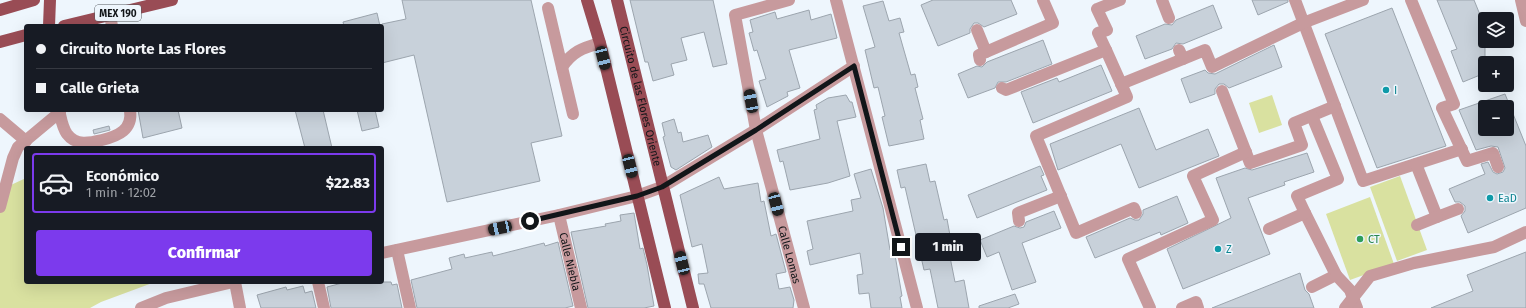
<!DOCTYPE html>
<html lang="es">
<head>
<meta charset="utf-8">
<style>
  body { margin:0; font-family:"Fira Sans",sans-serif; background:#242831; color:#f1f3f6; height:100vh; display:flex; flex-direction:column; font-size:15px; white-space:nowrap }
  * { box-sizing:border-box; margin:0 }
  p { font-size:13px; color:#9ea1a6 }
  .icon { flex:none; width:22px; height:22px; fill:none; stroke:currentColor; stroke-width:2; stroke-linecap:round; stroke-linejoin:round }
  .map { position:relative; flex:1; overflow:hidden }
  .drawer { position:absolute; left:24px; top:146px; width:360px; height:138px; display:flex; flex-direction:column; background:#171b24; border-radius:4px; box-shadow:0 4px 16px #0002 }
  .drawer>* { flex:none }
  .banner { position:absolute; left:24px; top:24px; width:360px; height:88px; border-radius:4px; box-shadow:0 4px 16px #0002; display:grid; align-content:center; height:88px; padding:0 12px; background:#171b24 }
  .tools { position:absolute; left:1478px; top:12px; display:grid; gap:8px }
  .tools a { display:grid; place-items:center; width:36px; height:36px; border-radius:4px; background:#171b24; box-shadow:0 4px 16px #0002; font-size:20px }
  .end { position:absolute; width:18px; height:18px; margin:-9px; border:5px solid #121619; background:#fff; box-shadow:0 0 0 2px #fff }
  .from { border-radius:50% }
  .bubble { position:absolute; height:28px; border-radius:4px; background:#171b24; box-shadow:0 4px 16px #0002; font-size:13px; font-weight:800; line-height:28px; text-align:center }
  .car { position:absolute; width:12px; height:24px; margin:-12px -6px; border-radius:5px; box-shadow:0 0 3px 1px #0007; background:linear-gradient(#222 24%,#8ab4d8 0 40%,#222 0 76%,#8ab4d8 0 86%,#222 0) }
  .banner b { display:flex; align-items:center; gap:14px; height:38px; font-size:15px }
  .banner b+b { border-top:1px solid #363941 }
  .banner i { width:10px; height:10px; background:#f1f3f6 }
  ul { padding:7px 0 0; list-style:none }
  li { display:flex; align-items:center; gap:12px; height:60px; margin:0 8px 6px; padding:0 4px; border:2px solid #363941; border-radius:4px }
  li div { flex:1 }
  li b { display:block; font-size:15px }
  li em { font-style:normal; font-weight:800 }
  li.on { border-color:#7c3aed }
  li>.icon { width:36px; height:36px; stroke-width:1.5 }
  .primary-button { display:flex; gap:8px; margin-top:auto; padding:8px 12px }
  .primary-button a { flex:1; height:46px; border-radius:4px; background:#7c3aed; color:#fff; font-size:16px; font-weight:800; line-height:46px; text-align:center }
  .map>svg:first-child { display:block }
  .green { fill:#d9e1a0 }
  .building { fill:#c8d1da; stroke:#9ca5ae; fill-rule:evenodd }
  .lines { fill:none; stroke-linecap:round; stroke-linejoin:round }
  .minor { stroke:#c79a9d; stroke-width:12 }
  .major { stroke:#994c55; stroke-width:12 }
  .route { stroke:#121619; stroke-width:5 }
  .culture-dot { fill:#0f9aa8; stroke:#eef6fd; stroke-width:1.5 }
  .leisure-dot { fill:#2e9e5b; stroke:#eef6fd; stroke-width:1.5 }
  .labels { text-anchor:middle; stroke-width:3; stroke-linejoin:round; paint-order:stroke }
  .shield { fill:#eef6fd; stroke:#54595d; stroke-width:1 }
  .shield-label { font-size:10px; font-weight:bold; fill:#121619 }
  .culture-label { font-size:11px; fill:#0d838f; stroke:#eef6fd; text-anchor:start }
  .street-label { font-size:11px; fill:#121619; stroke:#eef6fd }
  .leisure-label { font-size:11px; fill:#27864d; stroke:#eef6fd; text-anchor:start }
</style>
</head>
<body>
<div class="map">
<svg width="1526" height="308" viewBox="0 0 1526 308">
  <rect width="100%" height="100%" fill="#eef6fd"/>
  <g class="green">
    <path d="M1272 95 1282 125 1259 133 1249 103Z"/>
    <path d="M1400 176 1427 250 1397 261 1370 187Z"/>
    <path d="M26 178V282H155L101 302 90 308H0V190Z"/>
    <path d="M1370 197 1394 264 1350 280 1326 214Z"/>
  </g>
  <g class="building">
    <path d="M402 0H531L562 136 531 143 540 181 447 202 414 55 382 63V24L406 19Z"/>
    <path d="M630 0H713L727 64 713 67 704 32 681 38 687 60 671 64 674 75 653 81 648 62H645Z"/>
    <path d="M933 0H1011L1017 14 984 27 978 23H974L970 29V33L938 46 921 5Z"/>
    <path d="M1252 0H1288V2L1258 15Z"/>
    <path d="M1437 0H1474L1485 27V73L1463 82 1451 51 1457 49Z"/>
    <path d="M883 1 889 21 900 18 904 32 899 33 911 75 915 74 918 87 915 88 923 119 920 120 924 139 889 146 882 117 885 116 878 87 874 88 865 50 875 47 863 6Z"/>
    <path d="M1213 5 1222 28 1183 44 1176 43 1172 49 1145 59 1136 36 1165 24 1172 25 1176 20Z"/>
    <path d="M1392 8 1446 146 1377 168 1325 34Z"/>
    <path d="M809 10 811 20 831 14 837 38 789 50 800 88 787 92 788 96 767 107 759 81 766 79 757 50 754 51 749 33 753 32 750 20 775 12 777 19Z"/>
    <path d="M377 13 380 26H344L343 22Z"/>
    <path d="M1043 40 1052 64 1006 82H998L995 88 968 98 958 74 977 66 982 67 987 62Z"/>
    <path d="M1274 45 1282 67 1229 88 1224 84H1219L1215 89V94L1190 103 1181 79 1205 70 1208 73 1215 74Z"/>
    <path d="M1101 65 1112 91 1033 123 1021 92 1057 78 1059 82Z"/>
    <path d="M1505 94 1526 146V208L1468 233 1461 216 1465 211V206L1460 202H1455L1449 189 1485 174 1481 164 1488 162 1493 172 1497 174 1503 172 1505 168 1498 147 1491 146 1476 150 1459 110ZM1485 107H1507V129H1485Z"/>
    <path d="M846 95 850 102H852L856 117 837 121 850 176 828 183 790 190 785 169 783 161 780 162 777 150 820 139 814 110 817 109 816 105 828 98Z"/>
    <path d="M1139 108 1156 150 1208 129 1219 156 1139 188 1121 144 1058 170 1050 144Z"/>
    <path d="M138 110H178L182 128 143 138Z"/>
    <path d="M295 110H323L332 148H305Z"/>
    <path d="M357 110H375L379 127 362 131Z"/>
    <path d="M674 119 678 133 681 132 683 142 708 135 712 147 676 170 671 167 663 137 665 136 662 123Z"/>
    <path d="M109 126 110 130 94 134 93 130Z"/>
    <path d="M1307 153 1314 172 1284 182 1285 185 1248 198 1270 254 1183 289 1167 249 1231 218 1216 178 1245 168 1252 170Z"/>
    <path d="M926 164 930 182 935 181 944 220 947 219 951 241 947 242 955 282 964 280 969 308H938L930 269 924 270 905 187 901 188 897 170Z"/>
    <path d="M1040 166 1044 175 1041 176 1047 190 977 218 968 195Z"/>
    <path d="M871 169 883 208 890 250 894 249 902 296 900 297 902 308H871L869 293 859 294 857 275 863 274 860 253 810 265 807 251 813 249 807 221 853 211 851 200 861 198 854 174Z"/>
    <path d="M719 177 724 189 758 183 761 202 764 201 771 236 776 234 786 272 776 274 779 289 790 287 794 300 793 308H711L704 284H699L698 274 708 273 702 244 692 247 680 195Z"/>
    <path d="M1177 196 1188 223 1161 235 1160 232 1095 258 1086 237 1130 218 1135 220H1139L1143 214V210Z"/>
    <path d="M1054 211 1061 228 1022 243 1036 282 1012 290 999 252 987 257 980 240 1014 226 1020 228 1024 227 1026 222Z"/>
    <path d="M634 213 640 249 643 248 647 265 654 306 644 308H588L571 232 606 226 605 224 621 221 620 215Z"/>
    <path d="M558 242 573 306 565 308H417L411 280 452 269 449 258 464 254 465 258 492 252 493 256 544 243 545 246Z"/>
    <path d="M1526 252V308H1431L1473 291 1467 275Z"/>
    <path d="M1300 273 1305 290 1309 294 1314 308H1212Z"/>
    <path d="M346 282H391L392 285 397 284 402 308H331L327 287Z"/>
    <path d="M303 286 305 293 312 291 316 308H261L257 295 286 287 287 290Z"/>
    <path d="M1015 294 1019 304 1008 308H979V306Z"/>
  </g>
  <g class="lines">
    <g class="minor">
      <path id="s1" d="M789 0 735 15 756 130 804 308"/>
      <path d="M836 0 917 308"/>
      <path d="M1162 0 1169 18"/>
      <path d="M1295 0 1363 181 1462 149"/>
      <path d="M1411 0 1454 104 1442 108 1467 161 1493 153 1498 167"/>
      <path d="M1521 0 1526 21"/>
      <path d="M548 8 573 114"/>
      <path d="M110 15 112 26"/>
      <path d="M977 30 986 52"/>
      <path d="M1106 50 1127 97 1036 136 1076 233 1134 208 1136 213"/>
      <path d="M1183 59 1205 50 1212 67 1303 23 1363 0"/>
      <path d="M980 60 979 55 1053 23 1043 0"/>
      <path d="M562 67C572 52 582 48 600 43"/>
      <path d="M1121 84 1183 59 1179 50"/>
      <path d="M1002 88 1006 90 1106 50 1098 33 1107 30 1097 9 1120 0"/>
      <path d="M1222 91 1250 163 1302 145 1294 123 1335 106"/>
      <path d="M59 110C61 118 62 127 67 134 76 146 89 143 102 140 118 136 133 130 130 110"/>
      <path d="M0 119 26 141"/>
      <path d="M1416 164 1437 217 1458 209"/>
      <path d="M0 207 13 158 18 147 60 112"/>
      <path d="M1305 213 1336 275 1312 287"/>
      <path id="s2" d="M559 215 581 308"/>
      <path d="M1019 221 1018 213 1061 196"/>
      <path d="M1417 225 1437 217"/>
      <path d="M1269 229 1305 213 1297 196 1338 179 1312 116"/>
      <path d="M397 250 410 308"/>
      <path d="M382 253 559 215 637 196 662 187 756 130 854 66"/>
      <path d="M1336 275 1350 290 1357 308"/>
      <path d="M235 282 240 308"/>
      <path d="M318 282 324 308"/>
      <path d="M141 308 166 298 233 282"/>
      <path d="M1150 308 1128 259 1213 220 1193 176 1246 152"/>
      <path d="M1182 308 1196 302 1198 308"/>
      <path d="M1345 308 1370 276 1414 263 1494 247 1526 232"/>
    </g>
    <g class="major">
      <path d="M587 0 600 43 665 308"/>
      <path id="s3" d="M617 0 693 308"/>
      <path d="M0 10 34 0"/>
      <path d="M49 26 50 0"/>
      <path d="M64 26 172 0"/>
      <path d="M0 42 26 35"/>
    </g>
  </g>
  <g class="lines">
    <path class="route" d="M530 221 637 196 662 187 756 130 854 66 901 247"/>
  </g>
  <g class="culture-dot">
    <circle cx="1386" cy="90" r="4"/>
    <circle cx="1490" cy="198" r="4"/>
    <circle cx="1218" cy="249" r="4"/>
  </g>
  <circle class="leisure-dot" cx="1360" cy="239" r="4"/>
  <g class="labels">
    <rect class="shield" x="95" y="5" width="46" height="16" rx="3"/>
    <g class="shield-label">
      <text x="118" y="17">MEX 190</text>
    </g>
    <g class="culture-label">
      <text x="1394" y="94">I</text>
      <text x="1498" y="202">EaD</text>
      <text x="1226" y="253">Z</text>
    </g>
    <g class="street-label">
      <text dy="4" stroke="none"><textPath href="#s3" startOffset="99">Circuito de las Flores Oriente</textPath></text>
      <text dy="4" stroke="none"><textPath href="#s1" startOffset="302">Calle Lomas</textPath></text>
      <text dy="4" stroke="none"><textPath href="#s2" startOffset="48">Calle Niebla</textPath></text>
    </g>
    <g class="leisure-label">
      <text x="1368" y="243">CT</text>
    </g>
  </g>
</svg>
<div class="tools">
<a><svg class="icon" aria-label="layers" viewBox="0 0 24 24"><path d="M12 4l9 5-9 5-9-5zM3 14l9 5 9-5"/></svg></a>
<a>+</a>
<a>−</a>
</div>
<i class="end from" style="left:530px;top:221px"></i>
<i class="end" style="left:901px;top:247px"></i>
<div class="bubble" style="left:915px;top:233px;width:66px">1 min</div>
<i class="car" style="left:603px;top:58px;rotate:166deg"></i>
<i class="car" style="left:751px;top:101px;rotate:349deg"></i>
<i class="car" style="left:630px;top:166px;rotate:166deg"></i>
<i class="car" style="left:776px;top:204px;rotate:165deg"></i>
<i class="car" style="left:500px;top:228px;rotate:258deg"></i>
<i class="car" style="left:682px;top:263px;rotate:346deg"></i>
<div class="banner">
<b><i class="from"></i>Circuito Norte Las Flores</b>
<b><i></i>Calle Grieta</b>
</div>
<section class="drawer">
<ul>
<li class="on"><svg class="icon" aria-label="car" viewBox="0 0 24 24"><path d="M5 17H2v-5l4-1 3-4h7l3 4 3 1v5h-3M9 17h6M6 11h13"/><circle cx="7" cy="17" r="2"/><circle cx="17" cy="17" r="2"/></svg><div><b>Económico</b><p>1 min · 12:02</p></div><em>$22.83</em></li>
</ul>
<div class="primary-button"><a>Confirmar</a></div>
</section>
</div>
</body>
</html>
